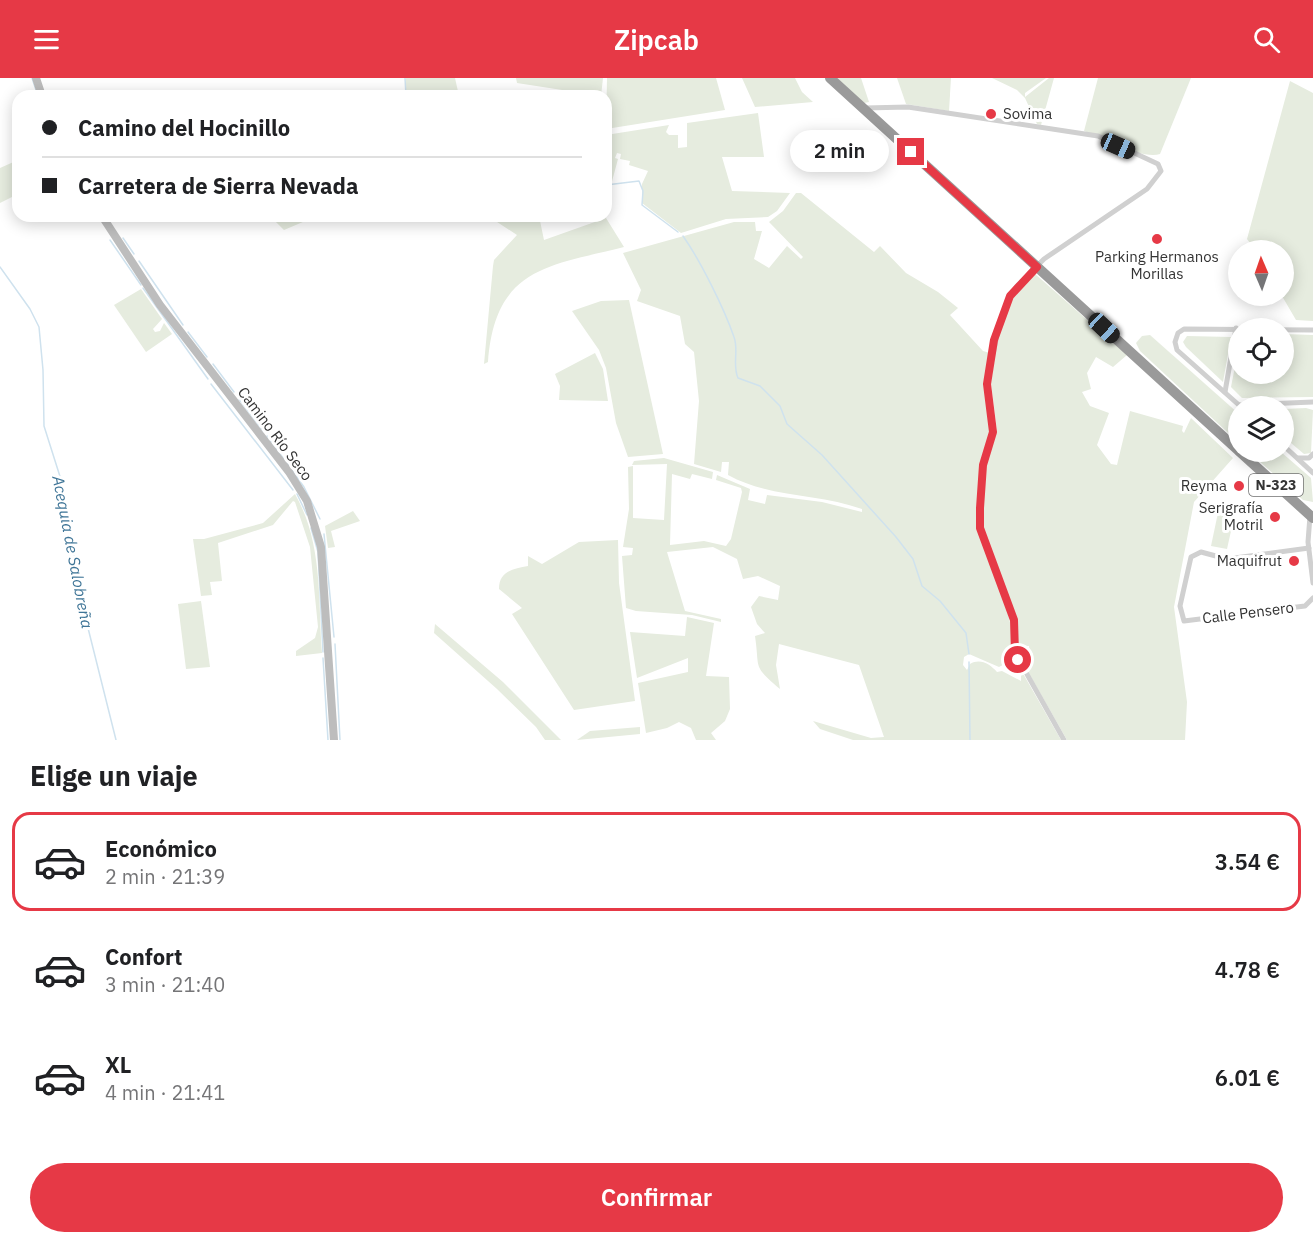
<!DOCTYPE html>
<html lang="es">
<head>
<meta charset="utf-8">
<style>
  body { margin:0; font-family:"IBM Plex Sans",sans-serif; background:#f6f6f6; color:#202124; height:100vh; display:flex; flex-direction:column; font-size:22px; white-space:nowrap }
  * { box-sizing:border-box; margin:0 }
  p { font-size:20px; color:#757577 }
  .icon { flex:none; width:33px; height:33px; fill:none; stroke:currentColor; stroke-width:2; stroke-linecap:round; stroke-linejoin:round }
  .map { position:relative; height:662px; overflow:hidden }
  .drawer { display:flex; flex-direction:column; background:#fff; flex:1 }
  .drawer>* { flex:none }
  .top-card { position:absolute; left:12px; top:12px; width:600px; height:132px; border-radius:18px; box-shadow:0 3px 15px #0003; display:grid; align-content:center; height:132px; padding:0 30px; background:#fff }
  .needle { width:39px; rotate:358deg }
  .fabs { position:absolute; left:1228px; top:162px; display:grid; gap:12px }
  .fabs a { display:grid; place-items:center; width:66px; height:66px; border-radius:50%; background:#fff; box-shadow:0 3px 15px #0003; font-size:30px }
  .end { position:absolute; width:27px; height:27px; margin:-14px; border:8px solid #e63946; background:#fff; box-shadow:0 0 0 3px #fff }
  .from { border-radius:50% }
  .bubble { position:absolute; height:42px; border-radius:21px; background:#fff; box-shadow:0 3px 15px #0003; font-size:20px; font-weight:600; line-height:42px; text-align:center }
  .car { position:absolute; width:18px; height:36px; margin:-18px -9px; border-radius:8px; box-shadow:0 0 4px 2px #0007; background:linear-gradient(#222 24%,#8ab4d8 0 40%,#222 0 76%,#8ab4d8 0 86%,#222 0) }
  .top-card b { display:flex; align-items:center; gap:21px; height:57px; font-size:22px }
  .top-card b+b { border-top:2px solid #e0e0e0 }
  .top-card i { width:15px; height:15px; background:#202124 }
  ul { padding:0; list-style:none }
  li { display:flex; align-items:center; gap:18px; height:99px; margin:0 12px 9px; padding:0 18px; border:3px solid transparent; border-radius:18px }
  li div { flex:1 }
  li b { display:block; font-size:22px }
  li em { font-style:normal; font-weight:600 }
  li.current { border-color:#e63946 }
  li>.icon { width:54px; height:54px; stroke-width:1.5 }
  h2 { padding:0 30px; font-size:27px; line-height:72px }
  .action { display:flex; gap:12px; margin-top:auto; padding:12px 30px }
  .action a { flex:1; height:69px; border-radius:36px; background:#e63946; color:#fff; font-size:24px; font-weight:600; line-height:69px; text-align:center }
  header { display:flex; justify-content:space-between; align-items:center; height:78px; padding:0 30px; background:#e63946; color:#fff; font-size:27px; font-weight:600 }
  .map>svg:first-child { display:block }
  .green { fill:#e6ecdf }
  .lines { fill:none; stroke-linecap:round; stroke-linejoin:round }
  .stream { stroke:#cfe2ee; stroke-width:1.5 }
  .street { stroke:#d0d0d0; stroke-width:5 }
  .secondary { stroke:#bdbdbd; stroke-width:8 }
  .highway { stroke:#9a9a9a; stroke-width:10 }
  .route { stroke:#e63946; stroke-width:8 }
  .poi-dot { fill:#e63946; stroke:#fff; stroke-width:2 }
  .labels { text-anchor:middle; stroke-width:6; stroke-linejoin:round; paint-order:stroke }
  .shield { fill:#fff; stroke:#707070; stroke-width:1.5 }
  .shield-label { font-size:14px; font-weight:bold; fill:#333 }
  .poi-label { font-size:15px; fill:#333; stroke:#fff; text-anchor:end }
  .street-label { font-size:15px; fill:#333; stroke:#fff }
  .water-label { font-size:16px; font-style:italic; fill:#3f7597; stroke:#fff }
</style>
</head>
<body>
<header><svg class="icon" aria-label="menu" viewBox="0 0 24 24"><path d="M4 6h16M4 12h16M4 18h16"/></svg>Zipcab<svg class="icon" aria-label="search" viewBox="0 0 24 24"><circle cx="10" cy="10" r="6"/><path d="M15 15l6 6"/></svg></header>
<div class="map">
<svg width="1313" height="662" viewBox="0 0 1313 662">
  <rect width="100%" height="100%" fill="#fff"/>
  <g class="green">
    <path d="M406 0H455L459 18H406Z"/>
    <path d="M516 0H603L601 18 517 5Z"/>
    <path d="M607 0H716L725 32 606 51Z"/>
    <path d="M742 0H795L802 14 813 24 755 29Z"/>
    <path d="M837 0H861L869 24 864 25Z"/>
    <path d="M897 0H951L949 33 906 26Z"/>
    <path d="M992 0H1046L1025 15V19L1049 0H1054L1041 47 1037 46 1025 20 1017 12Z"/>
    <path d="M1098 0H1191L1160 76C1143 82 1101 60 1084 53Z"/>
    <path d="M1290 3 1313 15V243L1296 242 1282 218H1284V172H1255L1247 161Z"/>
    <path d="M758 35 764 79H722L732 113 790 115 777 133 768 139 726 141 681 155 642 125V106L648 93 629 87 630 83 620 81 621 76 617 75 615 80 618 81 611 107 606 108V57L669 47 666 54 669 57H678V70L687 69V45Z"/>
    <path d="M18 82V116L0 125V90Z"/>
    <path d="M796 115H801L874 174 880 168 906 195 938 214 958 230 950 237 983 273 990 275 985 309 991 350 981 386 977 451 1005 523 1011 549 1014 581 999 589 969 576 964 579 963 587 967 592 970 586C980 580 990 586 997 594L1002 593 1021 603V592L1061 662H853L820 651 813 643 871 660 884 659 859 587 779 566 776 587 780 611C752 587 760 592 755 558L765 555 757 546 751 529 759 518 778 522 780 508 758 498 743 501 737 481 713 469 667 474 685 533 721 541V544L692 537 636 533 626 530 622 478 632 477 633 470 623 469 629 431 628 389 633 388V440L664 442 667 386 632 387 634 383 664 380 713 394 712 401 692 396 690 401 672 396 670 467 704 463 726 468 731 461 742 414 741 410 716 402 717 397 750 411 748 422 765 426 767 417 822 424 862 434V431C818 415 770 420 728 397L729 384H722L721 394 694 386 699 323 694 274 685 266 680 238 637 223 641 212 623 175 734 144H755L756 153H762L754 181 769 190 787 168 801 181 803 179 769 144 783 133Z"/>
    <path d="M270 138H327L330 140 317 138 284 152Z"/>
    <path d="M488 138H539L544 162 606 140 624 169C549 188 495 189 488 284L484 286 493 188 494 182 517 157Z"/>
    <path d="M1034 195 1127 277 1113 289 1096 279 1087 295 1091 311 1082 314 1090 328 1109 335 1097 367 1111 386 1117 387 1130 333 1183 348 1182 353 1184 355 1191 340 1233 380 1194 424 1174 529 1187 624 1185 662H1067L1019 578H1030L1029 568 1018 569 1016 539 982 450 986 387 997 353 991 305 999 253 1014 218Z"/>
    <path d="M141 211 162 241 153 251 155 254 160 253 164 245 172 256 146 274 114 227Z"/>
    <path d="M629 222 663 376 628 379 616 345 606 290 599 272 572 233 601 223Z"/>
    <path d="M1284 256 1313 257V319L1242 320 1231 309 1239 268V296H1284Z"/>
    <path d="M1150 257 1239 336V365L1140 273 1136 265 1142 258Z"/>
    <path d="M1187 258 1231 259 1223 304 1186 269 1183 264Z"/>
    <path d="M595 275 603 291 608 323 559 322 560 308 555 296Z"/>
    <path d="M1306 330 1313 332 1311 375 1304 376 1284 359V331Z"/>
    <path d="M1249 374H1281L1311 400 1313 424 1303 422Z"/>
    <path d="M295 416C323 465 318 521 322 575L296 578V573L315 560 318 549 310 469 295 424 293 423 273 447 218 465 222 503 210 504 212 517 201 518 193 461H204L263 445Z"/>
    <path d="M1219 430 1235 435 1227 471 1211 468Z"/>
    <path d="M353 433 360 443 331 453 335 469 328 470 325 448Z"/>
    <path d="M618 462 619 505 635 623 574 632 512 536 522 530 499 511C499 493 513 491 528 488V478L542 486 579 464Z"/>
    <path d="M201 523 210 589 186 591 178 526Z"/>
    <path d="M687 539 714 545 706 598 729 599 730 631 725 643 711 655 716 662H696L691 650 679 644 667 650 646 655 638 605 688 594V580L637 600 630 554 685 558Z"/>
    <path d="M435 546 503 604 561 662H545L536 649 497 611 434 555Z"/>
    <path d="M640 649V656L577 662 590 653Z"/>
  </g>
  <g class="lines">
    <g class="stream">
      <path d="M32 0 38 18"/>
      <path d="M405 0 406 18"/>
      <path d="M51 17V18"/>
      <path d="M606 107 639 103 643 113 642 127 678 154"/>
      <path d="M683 158C700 182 724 230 734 259 739 272 732 287 738 300L760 308 780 328 787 346 822 377 896 459 913 481 922 508 940 523 966 555 969 576"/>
      <path d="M123 160 134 176"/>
      <path d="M110 162 141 207"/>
      <path d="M139 183 183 247"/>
      <path d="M0 189 30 231 39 249 43 292 44 348 63 408 83 530 116 662"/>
      <path d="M143 210 208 301"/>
      <path d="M188 254 207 279"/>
      <path d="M213 286 234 314"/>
      <path d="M211 306 293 412"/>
      <path d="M239 321 263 353"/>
      <path d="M267 358 304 409 320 441"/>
      <path d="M297 416 307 437"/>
      <path d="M311 450 318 474 323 574"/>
      <path d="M324 456 334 559"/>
      <path d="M335 566 340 662"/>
      <path d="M323 580 328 662"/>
      <path d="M969 584 970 662"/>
    </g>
    <g class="street">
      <path d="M865 30 908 29 1098 58 1158 86 1161 93 1147 111 1044 181 1017 208 1010 218 999 247 987 306 993 354 983 387 980 450 1014 541 1015 575 1064 662"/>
      <path d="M1225 314 1236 250"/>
      <path d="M1239 327 1313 324"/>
      <path d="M1240 328 1177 272 1175 264 1178 255 1184 251 1313 252"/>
      <path d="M1284 368 1313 395"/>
      <path d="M1298 380H1309L1313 376"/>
      <path d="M1310 438 1308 464 1313 505"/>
      <path d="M1309 470 1227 481 1201 474 1191 479 1180 528 1184 543 1305 528 1313 520"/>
    </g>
    <g class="secondary">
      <path d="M36 0 42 18"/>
      <path d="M102 138 160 227 289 394 307 423 321 469 334 662"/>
    </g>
    <g class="highway">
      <path d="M830 0 1239 373"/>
      <path d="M1240 374 1313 440"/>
    </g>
  </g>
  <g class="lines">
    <path class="route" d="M911 74 1037 189 1010 218 994 262 987 306 993 354 983 387 980 430V450L1014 542 1015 575 1018 582"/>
  </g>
  <g class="poi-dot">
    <circle cx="991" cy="36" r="6"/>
    <circle cx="1157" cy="161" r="6"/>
    <circle cx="1239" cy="408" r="6"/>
    <circle cx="1275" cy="439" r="6"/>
    <circle cx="1294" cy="483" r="6"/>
  </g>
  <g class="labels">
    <rect class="shield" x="1249" y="396" width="54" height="22" rx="4.5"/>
    <g class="shield-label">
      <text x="1276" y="412">N-323</text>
    </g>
    <g class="poi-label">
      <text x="1003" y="41" text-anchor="start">Sovima</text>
      <text x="1157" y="184" text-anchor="middle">Parking Hermanos<tspan x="1157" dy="17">Morillas</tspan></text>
      <text x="1227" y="413">Reyma</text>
      <text x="1263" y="435">Serigrafía<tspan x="1263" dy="17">Motril</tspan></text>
      <text x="1282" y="488">Maquifrut</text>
    </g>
    <g class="street-label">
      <text transform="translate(275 356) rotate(53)" y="5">Camino Río Seco</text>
      <text transform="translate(1248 535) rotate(-7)" y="5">Calle Pensero</text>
    </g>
    <g class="water-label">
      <text transform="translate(73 474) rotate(79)" y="6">Acequia de Salobreña</text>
    </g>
  </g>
</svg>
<div class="fabs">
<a><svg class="needle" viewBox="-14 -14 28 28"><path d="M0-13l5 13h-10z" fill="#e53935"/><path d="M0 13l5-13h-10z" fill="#757577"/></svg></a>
<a><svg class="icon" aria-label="locate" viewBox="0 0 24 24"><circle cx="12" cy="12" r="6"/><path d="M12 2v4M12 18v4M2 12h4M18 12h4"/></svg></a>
<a><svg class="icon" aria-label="layers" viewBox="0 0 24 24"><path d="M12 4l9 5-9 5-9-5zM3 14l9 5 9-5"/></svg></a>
</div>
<i class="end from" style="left:1018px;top:582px"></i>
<i class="end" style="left:911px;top:74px"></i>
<div class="bubble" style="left:790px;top:52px;width:99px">2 min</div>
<i class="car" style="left:1118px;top:68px;rotate:114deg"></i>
<i class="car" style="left:1104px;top:250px;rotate:133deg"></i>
<div class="top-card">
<b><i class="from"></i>Camino del Hocinillo</b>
<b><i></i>Carretera de Sierra Nevada</b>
</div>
</div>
<section class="drawer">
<h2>Elige un viaje</h2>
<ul>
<li class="current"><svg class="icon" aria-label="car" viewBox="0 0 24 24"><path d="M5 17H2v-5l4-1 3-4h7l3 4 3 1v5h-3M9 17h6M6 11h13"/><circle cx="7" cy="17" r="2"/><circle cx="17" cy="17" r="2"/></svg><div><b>Económico</b><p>2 min · 21:39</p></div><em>3.54 €</em></li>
<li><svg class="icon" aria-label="car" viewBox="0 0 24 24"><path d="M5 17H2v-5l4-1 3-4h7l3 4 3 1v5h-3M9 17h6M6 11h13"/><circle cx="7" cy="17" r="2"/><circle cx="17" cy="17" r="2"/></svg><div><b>Confort</b><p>3 min · 21:40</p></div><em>4.78 €</em></li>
<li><svg class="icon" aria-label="car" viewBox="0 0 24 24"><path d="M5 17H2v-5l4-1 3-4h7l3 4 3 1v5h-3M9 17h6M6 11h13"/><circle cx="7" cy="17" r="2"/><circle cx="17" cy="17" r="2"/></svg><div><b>XL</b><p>4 min · 21:41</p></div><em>6.01 €</em></li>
</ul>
<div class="action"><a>Confirmar</a></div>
</section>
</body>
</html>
